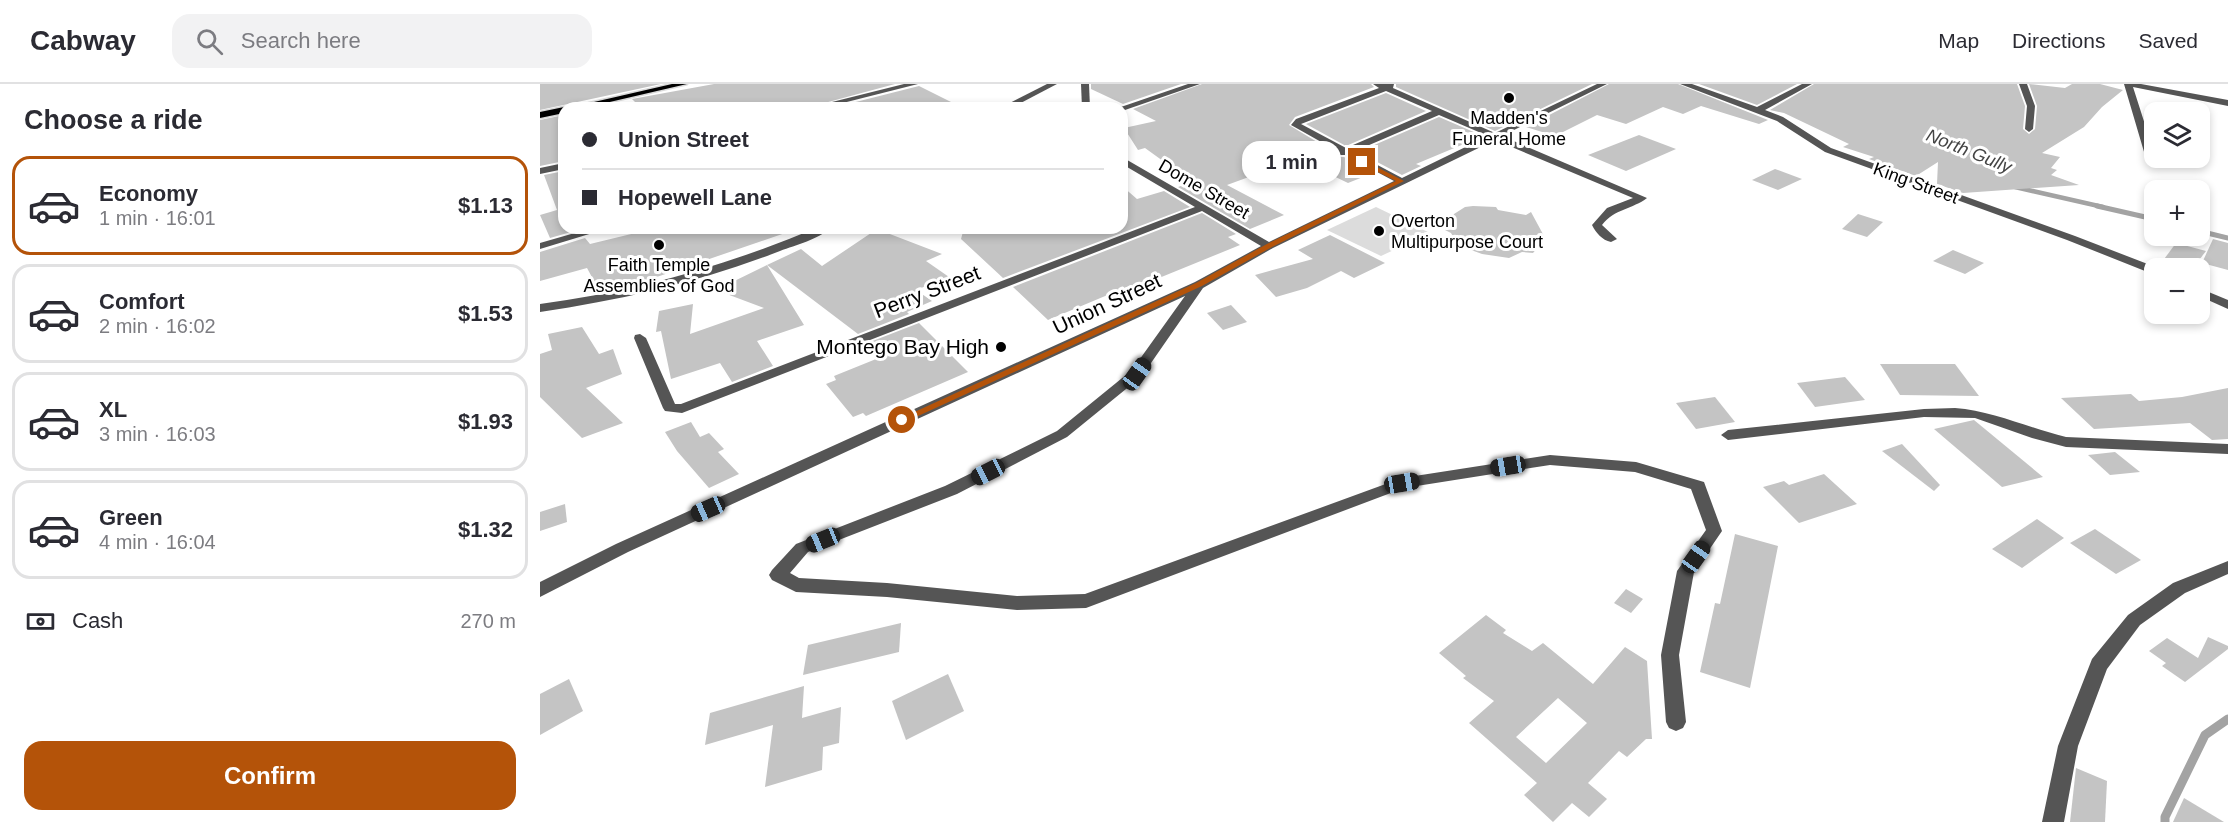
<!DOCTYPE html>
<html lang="en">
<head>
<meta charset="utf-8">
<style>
  body { margin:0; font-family:Arial,sans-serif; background:#f2f2f3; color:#2b2b33; height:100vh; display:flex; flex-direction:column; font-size:22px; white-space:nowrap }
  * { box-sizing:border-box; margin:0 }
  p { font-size:20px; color:#7c7c81 }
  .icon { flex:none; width:33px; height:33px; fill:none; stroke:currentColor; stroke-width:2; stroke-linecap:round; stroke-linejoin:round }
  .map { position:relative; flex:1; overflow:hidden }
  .panel { display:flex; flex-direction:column; background:#fff; width:540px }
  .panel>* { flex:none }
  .hud { position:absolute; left:18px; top:18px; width:570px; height:132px; border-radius:18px; box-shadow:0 3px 9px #0003; display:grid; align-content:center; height:132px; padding:0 24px; background:#fff }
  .tools { position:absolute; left:1604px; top:18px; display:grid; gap:12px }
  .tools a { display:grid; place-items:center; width:66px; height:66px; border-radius:12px; background:#fff; box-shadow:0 3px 9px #0003; font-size:30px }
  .end { position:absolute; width:27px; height:27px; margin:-14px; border:8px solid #b45309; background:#fff; box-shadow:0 0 0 3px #fff }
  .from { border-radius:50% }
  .bubble { position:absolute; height:42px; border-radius:18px; background:#fff; box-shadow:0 3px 9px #0003; font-size:20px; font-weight:600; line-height:42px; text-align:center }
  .car { position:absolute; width:18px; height:36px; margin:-18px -9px; border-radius:8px; box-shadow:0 0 4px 2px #0007; background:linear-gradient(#222 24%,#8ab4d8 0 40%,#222 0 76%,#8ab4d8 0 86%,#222 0) }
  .hud b { display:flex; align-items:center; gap:21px; height:57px; font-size:22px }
  .hud b+b { border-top:2px solid #e1e1e2 }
  .hud i { width:15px; height:15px; background:#2b2b33 }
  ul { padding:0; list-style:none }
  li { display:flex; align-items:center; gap:18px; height:99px; margin:0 12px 9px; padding:0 12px; border:3px solid #e1e1e2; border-radius:18px }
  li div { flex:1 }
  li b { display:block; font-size:22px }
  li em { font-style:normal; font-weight:600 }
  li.current { border-color:#b45309 }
  li>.icon { width:54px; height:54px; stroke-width:1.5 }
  h2 { padding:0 24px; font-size:27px; line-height:72px }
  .pay { display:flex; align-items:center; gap:15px; height:66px; padding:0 24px; font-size:22px }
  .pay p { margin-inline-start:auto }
  .primary-button { display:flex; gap:12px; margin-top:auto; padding:12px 24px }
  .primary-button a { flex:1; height:69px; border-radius:18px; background:#b45309; color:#fff; font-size:24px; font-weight:600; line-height:69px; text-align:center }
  header { display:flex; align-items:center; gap:36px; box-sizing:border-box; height:84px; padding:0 30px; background:#fff; border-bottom:2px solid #e1e1e2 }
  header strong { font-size:28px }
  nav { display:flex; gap:33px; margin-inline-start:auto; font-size:21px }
  .search { width:420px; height:54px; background:#f2f2f3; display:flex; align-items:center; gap:15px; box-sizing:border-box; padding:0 21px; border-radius:18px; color:#7c7c81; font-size:22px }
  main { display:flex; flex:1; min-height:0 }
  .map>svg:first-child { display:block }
  .green { fill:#dcdcdc }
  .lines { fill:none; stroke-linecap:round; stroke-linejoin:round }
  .stream-far2 { stroke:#a3a3a3; stroke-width:4.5 }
  .stream-far1 { stroke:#a3a3a3; stroke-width:5 }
  .stream { stroke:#a3a3a3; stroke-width:9 }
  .building { fill:#c4c4c4; fill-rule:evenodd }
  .major-casing { stroke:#dbdbdb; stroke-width:3 }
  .minor { fill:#555; fill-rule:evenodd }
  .major { fill:#000; fill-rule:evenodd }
  .route { fill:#b45309 }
  .poi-dot { fill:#000; stroke:#fff; stroke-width:2 }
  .labels { text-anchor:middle; stroke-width:6; stroke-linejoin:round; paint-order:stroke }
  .far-poi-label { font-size:18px; fill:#000; stroke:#fff }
  .far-water-label { font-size:18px; font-style:italic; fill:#444; stroke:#fff }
  .far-street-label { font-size:18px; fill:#000; stroke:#fff }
  .street-label { font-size:21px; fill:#000; stroke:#fff }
  .poi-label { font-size:21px; fill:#000; stroke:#fff; text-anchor:end }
</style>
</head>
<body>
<header>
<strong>Cabway</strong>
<div class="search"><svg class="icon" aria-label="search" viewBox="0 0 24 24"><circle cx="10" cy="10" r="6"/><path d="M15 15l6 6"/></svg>Search here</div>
<nav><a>Map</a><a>Directions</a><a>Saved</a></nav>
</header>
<main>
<section class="panel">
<h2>Choose a ride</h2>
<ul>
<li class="current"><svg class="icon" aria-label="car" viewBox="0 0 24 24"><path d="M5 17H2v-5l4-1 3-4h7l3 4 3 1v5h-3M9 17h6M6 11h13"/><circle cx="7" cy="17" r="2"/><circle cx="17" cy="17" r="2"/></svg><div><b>Economy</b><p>1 min · 16:01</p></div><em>$1.13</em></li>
<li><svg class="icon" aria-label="car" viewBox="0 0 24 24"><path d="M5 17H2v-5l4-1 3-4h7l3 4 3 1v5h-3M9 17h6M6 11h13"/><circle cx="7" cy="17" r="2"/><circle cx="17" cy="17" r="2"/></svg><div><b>Comfort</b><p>2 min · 16:02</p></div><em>$1.53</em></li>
<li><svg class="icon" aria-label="car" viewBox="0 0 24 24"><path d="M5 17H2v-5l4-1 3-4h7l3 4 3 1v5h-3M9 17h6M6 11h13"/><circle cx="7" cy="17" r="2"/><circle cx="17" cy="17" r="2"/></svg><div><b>XL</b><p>3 min · 16:03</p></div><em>$1.93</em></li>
<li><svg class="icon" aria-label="car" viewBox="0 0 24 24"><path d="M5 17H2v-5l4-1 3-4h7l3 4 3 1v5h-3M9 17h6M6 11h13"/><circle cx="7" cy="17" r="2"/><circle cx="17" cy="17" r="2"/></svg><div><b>Green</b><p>4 min · 16:04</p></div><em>$1.32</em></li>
</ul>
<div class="pay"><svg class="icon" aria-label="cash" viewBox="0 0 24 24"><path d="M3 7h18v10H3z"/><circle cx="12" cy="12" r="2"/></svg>Cash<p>270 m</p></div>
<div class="primary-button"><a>Confirm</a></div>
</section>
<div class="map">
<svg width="1688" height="738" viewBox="0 0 1688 738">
  <rect width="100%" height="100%" fill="#fff"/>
  <path class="green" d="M836 123 890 149 841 172 787 146Z"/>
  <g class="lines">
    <path class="stream-far2" d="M1475 103 1563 123"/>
    <g class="stream-far1">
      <path d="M1557 122 1614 135"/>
      <path d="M1659 147 1688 154"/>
    </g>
    <path class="stream" d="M1625 738V733L1665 651 1688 635"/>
  </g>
  <g class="building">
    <path d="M0 0H121L0 26Z"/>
    <path d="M174 0H355L266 24H97L96 19 92 15Z"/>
    <path d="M551 0H641L583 20 551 5Z"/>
    <path d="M662 0H831L834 3 755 33 749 41 797 70 799 73H804L833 89 808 99 758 75 687 101 744 131 710 145 638 103 652 98 605 64 598 66 584 44 616 37 593 25Z"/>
    <path d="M856 0H1052L955 47 856 3Z"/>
    <path d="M1069 0H1138L1228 36 1219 40 1161 22 1143 30 1123 23 1086 40 1057 31 1015 52 986 43Z"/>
    <path d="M1159 0H1257L1217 21Z"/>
    <path d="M1274 0H1477L1485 22 1483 45 1489 50 1495 45 1497 22 1489 0 1525 4 1532 0H1560L1583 6 1562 23 1544 43 1502 69 1520 73 1511 84 1517 86 1511 91 1539 101 1423 109 1397 100 1398 78 1376 92 1329 75 1334 73 1303 63 1309 60 1244 29 1230 26Z"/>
    <path d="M379 2 423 24H292Z"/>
    <path d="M846 9 886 27 806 62 766 40Z"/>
    <path d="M24 31V77L0 82V36Z"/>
    <path d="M899 33 943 52 876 80 881 82 862 91 818 68Z"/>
    <path d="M1099 51 1136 65 1086 87 1048 71Z"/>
    <path d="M1235 85 1262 95 1238 106 1212 96Z"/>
    <path d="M24 87V144L38 146 10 154 0 131 17 126 4 91Z"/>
    <path d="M582 102 597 115 624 107 650 123 463 194 421 155 424 144H582Z"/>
    <path d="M933 122 956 123 958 126 986 131 991 128 1004 152 1003 157 993 169 982 168 969 174 942 170 923 163 916 158 911 149 905 146 914 130 925 123Z"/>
    <path d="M662 129 696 150 688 153 700 161 592 205 589 202 508 236 473 203Z"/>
    <path d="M1318 130 1343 138 1327 153 1302 145Z"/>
    <path d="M116 144H250L251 147 105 197 103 195 80 199 79 204 71 206 60 208 47 184 0 197V168L45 154 50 160Z"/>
    <path d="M334 147H342L402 170 386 177 409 193 376 206 392 217 367 228 369 230 318 250 227 181 261 165 282 182Z"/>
    <path d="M790 151 845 179 814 194 801 187 767 204 736 213 715 191 773 175 758 166Z"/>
    <path d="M1673 155 1688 159V186L1662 179Z"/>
    <path d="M1636 159 1666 167 1653 184H1620L1619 182Z"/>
    <path d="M1413 166 1444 179 1425 190 1393 177Z"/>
    <path d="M227 181 264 241 217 257 233 282 192 298 180 279 131 295 121 247 116 248 119 227 153 220 150 250 224 224 176 206Z"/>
    <path d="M691 221 707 238 683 246 667 229Z"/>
    <path d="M379 239 428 288 326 332 323 329 313 333 286 300 296 296 294 292 346 271 330 258Z"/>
    <path d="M42 243 59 270 73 265 82 290 46 304 83 339 42 354 0 313V270L12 266 8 250Z"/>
    <path d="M1340 280H1415L1439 312 1360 311Z"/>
    <path d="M1305 293 1325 316 1275 323 1257 299Z"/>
    <path d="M1688 304V355L1672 356 1650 339 1554 345 1521 314 1591 310 1599 317 1642 313Z"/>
    <path d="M1175 313 1195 338 1156 345 1136 319Z"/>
    <path d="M1434 336 1503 393 1462 403 1394 345Z"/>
    <path d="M151 338 160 353 169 349 184 365 178 368 199 390 169 404 137 367 125 348Z"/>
    <path d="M1362 360 1400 401 1394 407 1342 367Z"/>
    <path d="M1575 368 1600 388 1570 391 1548 371Z"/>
    <path d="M1284 390 1317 420 1259 439 1223 403 1244 397 1249 401Z"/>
    <path d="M25 420 27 438 0 447V428Z"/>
    <path d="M1497 435 1524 454 1482 484 1452 465Z"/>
    <path d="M1555 445 1601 476 1576 490 1530 459Z"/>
    <path d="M1195 450 1238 462 1210 604 1160 588 1175 519 1180 520Z"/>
    <path d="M1086 505 1103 515 1091 529 1074 519Z"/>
    <path d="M946 531 966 546 963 549 992 567 1003 559 1053 600 1085 563 1107 577 1112 655H1106L1087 673 1079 667 1048 699 1067 715 1049 733 1032 719 1013 738 984 711 997 699 929 639 954 617 923 594 926 592 899 569ZM1018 614 1047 639 1006 679 976 653Z"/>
    <path d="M361 539 359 568 263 591 268 561Z"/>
    <path d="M1668 553 1688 562V565L1645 598 1622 582 1626 579 1609 567 1627 554 1658 574Z"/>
    <path d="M408 590 424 627 366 656 352 617Z"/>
    <path d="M29 595 43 627 0 651V610Z"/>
    <path d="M264 602 262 634 301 623 299 659 283 663 282 686 225 703 233 641 165 661 170 629Z"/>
    <path d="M1536 684 1567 697 1565 738H1530Z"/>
    <path d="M1644 714 1684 738H1633Z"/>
  </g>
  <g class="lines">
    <defs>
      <g id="major">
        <path d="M132 0H147L44 24H28Z"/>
        <path d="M24 23 26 24H24V29L0 34V28Z"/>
      </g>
    </defs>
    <use href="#major" class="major-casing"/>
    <g class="minor">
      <path d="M364 0H378L283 24H268Z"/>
      <path d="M507 0H517L471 24H460Z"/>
      <path d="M541 0H549L550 24H542Z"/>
      <path d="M648 0H660L585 26 578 24Z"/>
      <path d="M833 0H854L853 4 955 49 1057 0H1067L962 52 1107 114C1093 125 1074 125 1062 141L1077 155 1071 158C1062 156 1056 149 1052 141L1067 124 1093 114 955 56 733 164 663 204 602 292 527 353 417 410 268 468 250 489 259 494 347 499 477 512 545 510 862 394 1010 371 1096 378 1164 398 1182 447 1154 488 1139 571 1146 638 1143 644 1136 647 1129 644 1126 638 1121 571 1137 487 1166 446 1151 405 1095 388 1010 381 864 404 546 524 477 526 347 513 256 508 232 496 229 491 232 486 256 460 405 402 517 347 592 286 645 212 88 468 0 513V498L76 460 655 198 721 162 662 127 142 329 125 327 123 324 94 254 95 251 100 250 106 254 135 320H141L655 123 582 80V73L729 158 854 97 805 71H800L799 68 751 41 756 35 839 4ZM846 7 892 27 806 64 761 40ZM899 31 948 52 862 94 813 68Z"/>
      <path d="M1140 0H1152L1217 23 1262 0H1272L1225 26 1243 33 1291 64 1535 152 1618 184H1614V190L1610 189 1527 156 1285 68 1237 37Z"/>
      <path d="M1479 0H1487L1495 22 1493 45 1489 48 1485 45 1487 22Z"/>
      <path d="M1584 0H1601L1688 16V22L1593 3 1617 78 1612 81 1607 78Z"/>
      <path d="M24 79V85L0 90V84Z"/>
      <path d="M52 144H69L0 165V159Z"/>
      <path d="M276 144H290C279 155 256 161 240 167 163 197 83 216 0 228V220C96 207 186 182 276 144Z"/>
      <path d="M1659 204 1688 216V225L1659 212Z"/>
      <path d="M1415 324C1453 327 1489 344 1526 353L1688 360V370L1526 363 1492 354 1435 334 1384 333 1188 356 1181 351 1188 346 1384 325Z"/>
      <path d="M1688 477V490L1645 509 1600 541 1567 585 1538 662 1524 738H1502L1518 662 1552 575 1588 531 1633 499Z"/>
    </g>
    <use href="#major" class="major"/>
  </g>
  <path class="route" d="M820 77H825L864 97 732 163 662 202 365 338 357 336 656 199 727 160 856 97 820 79Z"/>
  <g class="poi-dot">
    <circle cx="969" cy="14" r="6"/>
    <circle cx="839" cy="147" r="6"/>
    <circle cx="119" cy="161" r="6"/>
    <circle cx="461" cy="263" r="6"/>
  </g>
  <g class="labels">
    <g class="far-poi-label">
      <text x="969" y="40">Madden's<tspan x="969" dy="21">Funeral Home</tspan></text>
      <text x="851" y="143" text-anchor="start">Overton<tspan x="851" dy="21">Multipurpose Court</tspan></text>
      <text x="119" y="187">Faith Temple<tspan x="119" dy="21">Assemblies of God</tspan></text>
    </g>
    <g class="far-water-label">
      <text transform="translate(1429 67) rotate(22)" y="6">North Gully</text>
    </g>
    <g class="far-street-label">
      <text transform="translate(1376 99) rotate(20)" y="6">King Street</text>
      <text transform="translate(664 105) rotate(30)" y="6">Dome Street</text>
    </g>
    <g class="street-label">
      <text transform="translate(387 208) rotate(-21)" y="7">Perry Street</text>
      <text transform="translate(567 220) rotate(-25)" y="7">Union Street</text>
    </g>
    <g class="poi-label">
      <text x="449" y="270">Montego Bay High</text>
    </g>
  </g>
</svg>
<div class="tools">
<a><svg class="icon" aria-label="layers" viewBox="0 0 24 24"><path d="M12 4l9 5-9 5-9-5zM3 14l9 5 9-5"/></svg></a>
<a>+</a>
<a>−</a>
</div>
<i class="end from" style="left:362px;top:336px"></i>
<i class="end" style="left:822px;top:78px"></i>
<div class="bubble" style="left:702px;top:57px;width:99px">1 min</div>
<i class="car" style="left:597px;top:290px;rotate:35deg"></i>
<i class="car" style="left:968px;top:382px;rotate:261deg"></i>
<i class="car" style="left:448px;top:388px;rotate:243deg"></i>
<i class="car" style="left:862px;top:399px;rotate:81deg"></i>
<i class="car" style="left:168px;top:425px;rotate:246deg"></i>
<i class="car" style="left:283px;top:456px;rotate:248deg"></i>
<i class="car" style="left:1156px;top:473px;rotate:35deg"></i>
<div class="hud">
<b><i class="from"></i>Union Street</b>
<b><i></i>Hopewell Lane</b>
</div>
</div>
</main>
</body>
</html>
